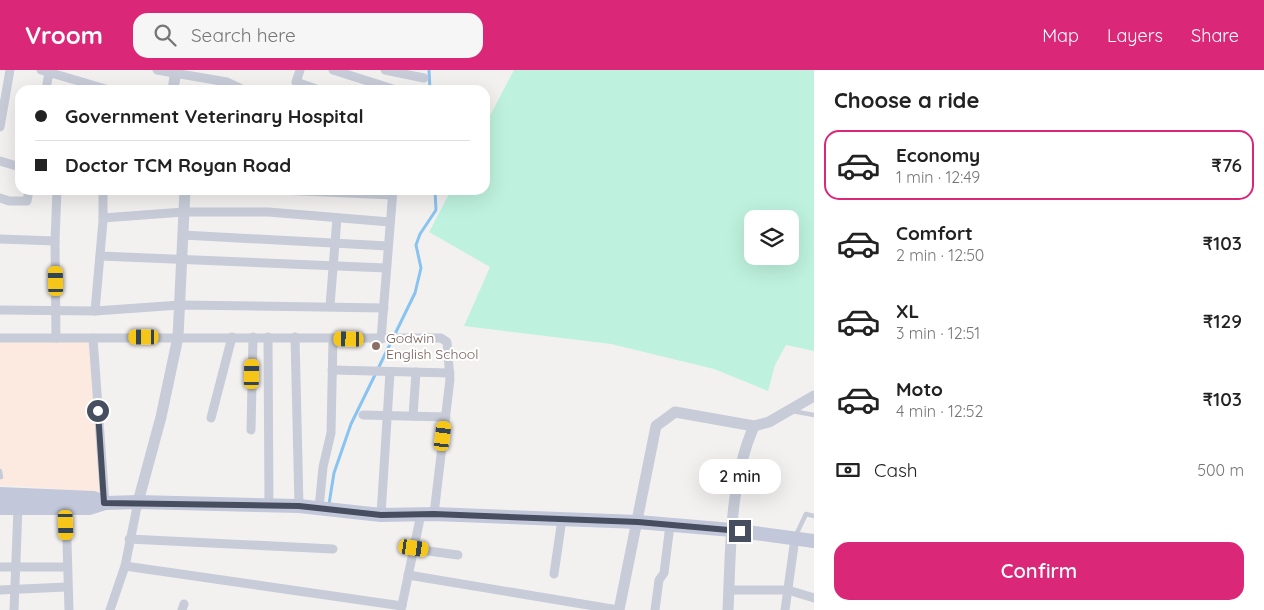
<!DOCTYPE html>
<html lang="en">
<head>
<meta charset="utf-8">
<style>
  body { margin:0; font-family:Quicksand,sans-serif; background:#f6f6f6; color:#222; height:100vh; display:flex; flex-direction:column; font-size:19px; white-space:nowrap }
  * { box-sizing:border-box; margin:0 }
  p { font-size:16px; color:#767676 }
  .icon { flex:none; width:28px; height:28px; fill:none; stroke:currentColor; stroke-width:2; stroke-linecap:round; stroke-linejoin:round }
  .map { position:relative; flex:1; overflow:hidden }
  .details { display:flex; flex-direction:column; background:#fff; width:450px }
  .details>* { flex:none }
  .top-card { position:absolute; left:15px; top:15px; width:475px; height:110px; border-radius:15px; box-shadow:0 5px 20px #0002; display:grid; align-content:center; height:110px; padding:0 20px; background:#fff }
  .tools { position:absolute; left:744px; top:140px; display:grid; gap:10px }
  .tools a { display:grid; place-items:center; width:55px; height:55px; border-radius:10px; background:#fff; box-shadow:0 5px 20px #0002; font-size:25px }
  .end { position:absolute; width:22px; height:22px; margin:-11px; border:6px solid #474e5f; background:#fff; box-shadow:0 0 0 2px #fff }
  .from { border-radius:50% }
  .bubble { position:absolute; height:35px; border-radius:15px; background:#fff; box-shadow:0 5px 20px #0002; font-size:16px; font-weight:600; line-height:35px; text-align:center }
  .car { position:absolute; width:15px; height:30px; margin:-15px -8px; border-radius:6px; box-shadow:0 0 4px 1px #0007; background:linear-gradient(#f5c518 24%,#345 0 40%,#f5c518 0 76%,#345 0 86%,#f5c518 0) }
  .top-card b { display:flex; align-items:center; gap:18px; height:48px; font-size:19px }
  .top-card b+b { border-top:1px solid #e0e0e0 }
  .top-card i { width:12px; height:12px; background:#222 }
  ul { padding:0; list-style:none }
  li { display:flex; align-items:center; gap:15px; height:70px; margin:0 10px 8px; padding:0 10px; border:2px solid transparent; border-radius:15px }
  li div { flex:1 }
  li b { display:block; font-size:19px }
  li em { font-style:normal; font-weight:600 }
  li.active { border-color:#db2777 }
  li>.icon { width:45px; height:45px; stroke-width:1.5 }
  h2 { padding:0 20px; font-size:22px; line-height:60px }
  .pay { display:flex; align-items:center; gap:12px; height:55px; padding:0 20px; font-size:19px }
  .pay p { margin-inline-start:auto }
  .cta { display:flex; gap:10px; margin-top:auto; padding:10px 20px }
  .cta a { flex:1; height:58px; border-radius:15px; background:#db2777; color:#fff; font-size:20px; font-weight:600; line-height:58px; text-align:center }
  header { display:flex; align-items:center; gap:30px; box-sizing:border-box; height:70px; padding:0 25px; background:#db2777; color:#fff }
  header strong { font-size:24px }
  nav { display:flex; gap:28px; margin-inline-start:auto; font-size:18px }
  .search { width:350px; height:45px; background:#f6f6f6; display:flex; align-items:center; gap:12px; box-sizing:border-box; padding:0 18px; border-radius:15px; color:#767676; font-size:19px }
  main { display:flex; flex:1; min-height:0 }
  .map>svg:first-child { display:block }
  .medical { fill:#fceae1 }
  .green { fill:#bef2de; fill-rule:evenodd }
  .lines { fill:none; stroke-linecap:round; stroke-linejoin:round }
  .stream { stroke:#89c3f0; stroke-width:3 }
  .service { stroke:#c7ccd8; stroke-width:4.5 }
  .minor { stroke:#c7ccd8; stroke-width:9 }
  .tertiary { stroke:#c7ccd8; stroke-width:11 }
  .secondary { stroke:#c2c8da; stroke-width:14 }
  .route { stroke:#474e5f; stroke-width:6 }
  .education-dot { fill:#8d6e63; stroke:#fff; stroke-width:2 }
  .labels { text-anchor:middle; stroke-width:4; stroke-linejoin:round; paint-order:stroke }
  .education-label { font-size:14px; fill:#785e54; stroke:#fff; text-anchor:start }
</style>
</head>
<body>
<header>
<strong>Vroom</strong>
<div class="search"><svg class="icon" aria-label="search" viewBox="0 0 24 24"><circle cx="10" cy="10" r="6"/><path d="M15 15l6 6"/></svg>Search here</div>
<nav><a>Map</a><a>Layers</a><a>Share</a></nav>
</header>
<main>
<div class="map">
<svg width="814" height="540" viewBox="0 0 814 540">
  <rect width="100%" height="100%" fill="#f3f1f0"/>
  <path class="medical" d="M0 271H89L100 422 0 415Z"/>
  <path class="green" d="M514 0H814V281L786 275 775 295 768 321 714 299 611 274 464 256 490 197 429 162 451 120H485V55ZM752 149H790V186H752Z"/>
  <g class="lines">
    <g class="stream">
      <path d="M429 0 430 20"/>
      <path d="M329 434 334 403 351 354 415 223 421 198 416 175 420 164 436 140 435 120"/>
    </g>
    <g class="service">
      <path d="M792 341 814 345"/>
      <path d="M0 401 1 407"/>
      <path d="M795 467 806 444 814 446"/>
    </g>
    <g class="minor">
      <path d="M41 0 109 20"/>
      <path d="M157 0 227 12 244 20"/>
      <path d="M300 0 296 12 319 20"/>
      <path d="M333 0 396 20"/>
      <path d="M385 0 424 8"/>
      <path d="M46 20 49 2"/>
      <path d="M0 57 10 0"/>
      <path d="M0 91 20 97"/>
      <path d="M279 120 392 125"/>
      <path d="M0 128 9 131H27L29 120"/>
      <path d="M103 148 184 142H268L390 152"/>
      <path d="M183 165 388 176"/>
      <path d="M0 169 55 171 57 120"/>
      <path d="M55 171 56 268"/>
      <path d="M100 186 386 198"/>
      <path d="M330 236 337 148"/>
      <path d="M0 240 95 241 180 235 384 238"/>
      <path d="M95 241 103 151V120"/>
      <path d="M268 267 269 436"/>
      <path d="M295 267 299 436"/>
      <path d="M0 268H441L447 272 450 309 434 444"/>
      <path d="M93 268 105 433"/>
      <path d="M381 269 393 120"/>
      <path d="M332 300 450 303"/>
      <path d="M363 345 446 347"/>
      <path d="M413 346 416 302"/>
      <path d="M211 348 232 267"/>
      <path d="M251 360 253 267"/>
      <path d="M66 438 69 540"/>
      <path d="M319 438 323 397 331 363 333 269"/>
      <path d="M381 445 390 302"/>
      <path d="M129 469 333 479"/>
      <path d="M414 479 458 485"/>
      <path d="M125 496 402 536"/>
      <path d="M0 497H66"/>
      <path d="M554 504 562 449"/>
      <path d="M408 505 618 540"/>
      <path d="M0 520 66 517"/>
      <path d="M729 520H788L814 528"/>
      <path d="M14 540 18 438"/>
      <path d="M110 540 125 496 138 432"/>
      <path d="M182 540 184 534"/>
      <path d="M401 540 421 444"/>
      <path d="M655 540 659 510 664 503 670 455"/>
      <path d="M785 540 795 468"/>
    </g>
    <g class="tertiary">
      <path d="M173 20 176 0"/>
      <path d="M138 432 161 347 178 267 185 120"/>
      <path d="M619 540 656 356 675 342 754 356 769 352 814 326"/>
      <path d="M728 540C731 478 729 413 754 356"/>
    </g>
    <g class="secondary">
      <path d="M0 424 94 428 105 433"/>
      <path d="M0 438H89L105 433 138 432 299 436 381 445 434 444 638 452 732 460 814 471"/>
    </g>
  </g>
  <g class="lines">
    <path class="route" d="M98 341 104 433 299 436 381 445 434 444 638 452 740 461"/>
  </g>
  <circle class="education-dot" cx="376" cy="276" r="5"/>
  <g class="labels">
    <g class="education-label">
      <text x="386" y="273">Godwin<tspan x="386" dy="16">English School</tspan></text>
    </g>
  </g>
</svg>
<div class="tools">
<a><svg class="icon" aria-label="layers" viewBox="0 0 24 24"><path d="M12 4l9 5-9 5-9-5zM3 14l9 5 9-5"/></svg></a>
</div>
<i class="end from" style="left:98px;top:341px"></i>
<i class="end" style="left:740px;top:461px"></i>
<div class="bubble" style="left:699px;top:389px;width:82px">2 min</div>
<i class="car" style="left:56px;top:211px;rotate:359deg"></i>
<i class="car" style="left:144px;top:267px;rotate:270deg"></i>
<i class="car" style="left:349px;top:269px;rotate:271deg"></i>
<i class="car" style="left:252px;top:304px;rotate:1deg"></i>
<i class="car" style="left:443px;top:366px;rotate:7deg"></i>
<i class="car" style="left:66px;top:455px;rotate:178deg"></i>
<i class="car" style="left:414px;top:478px;rotate:98deg"></i>
<div class="top-card">
<b><i class="from"></i>Government Veterinary Hospital</b>
<b><i></i>Doctor TCM Royan Road</b>
</div>
</div>
<section class="details">
<h2>Choose a ride</h2>
<ul>
<li class="active"><svg class="icon" aria-label="car" viewBox="0 0 24 24"><path d="M5 17H2v-5l4-1 3-4h7l3 4 3 1v5h-3M9 17h6M6 11h13"/><circle cx="7" cy="17" r="2"/><circle cx="17" cy="17" r="2"/></svg><div><b>Economy</b><p>1 min · 12:49</p></div><em>₹76</em></li>
<li><svg class="icon" aria-label="car" viewBox="0 0 24 24"><path d="M5 17H2v-5l4-1 3-4h7l3 4 3 1v5h-3M9 17h6M6 11h13"/><circle cx="7" cy="17" r="2"/><circle cx="17" cy="17" r="2"/></svg><div><b>Comfort</b><p>2 min · 12:50</p></div><em>₹103</em></li>
<li><svg class="icon" aria-label="car" viewBox="0 0 24 24"><path d="M5 17H2v-5l4-1 3-4h7l3 4 3 1v5h-3M9 17h6M6 11h13"/><circle cx="7" cy="17" r="2"/><circle cx="17" cy="17" r="2"/></svg><div><b>XL</b><p>3 min · 12:51</p></div><em>₹129</em></li>
<li><svg class="icon" aria-label="car" viewBox="0 0 24 24"><path d="M5 17H2v-5l4-1 3-4h7l3 4 3 1v5h-3M9 17h6M6 11h13"/><circle cx="7" cy="17" r="2"/><circle cx="17" cy="17" r="2"/></svg><div><b>Moto</b><p>4 min · 12:52</p></div><em>₹103</em></li>
</ul>
<div class="pay"><svg class="icon" aria-label="cash" viewBox="0 0 24 24"><path d="M3 7h18v10H3z"/><circle cx="12" cy="12" r="2"/></svg>Cash<p>500 m</p></div>
<div class="cta"><a>Confirm</a></div>
</section>
</main>
</body>
</html>
